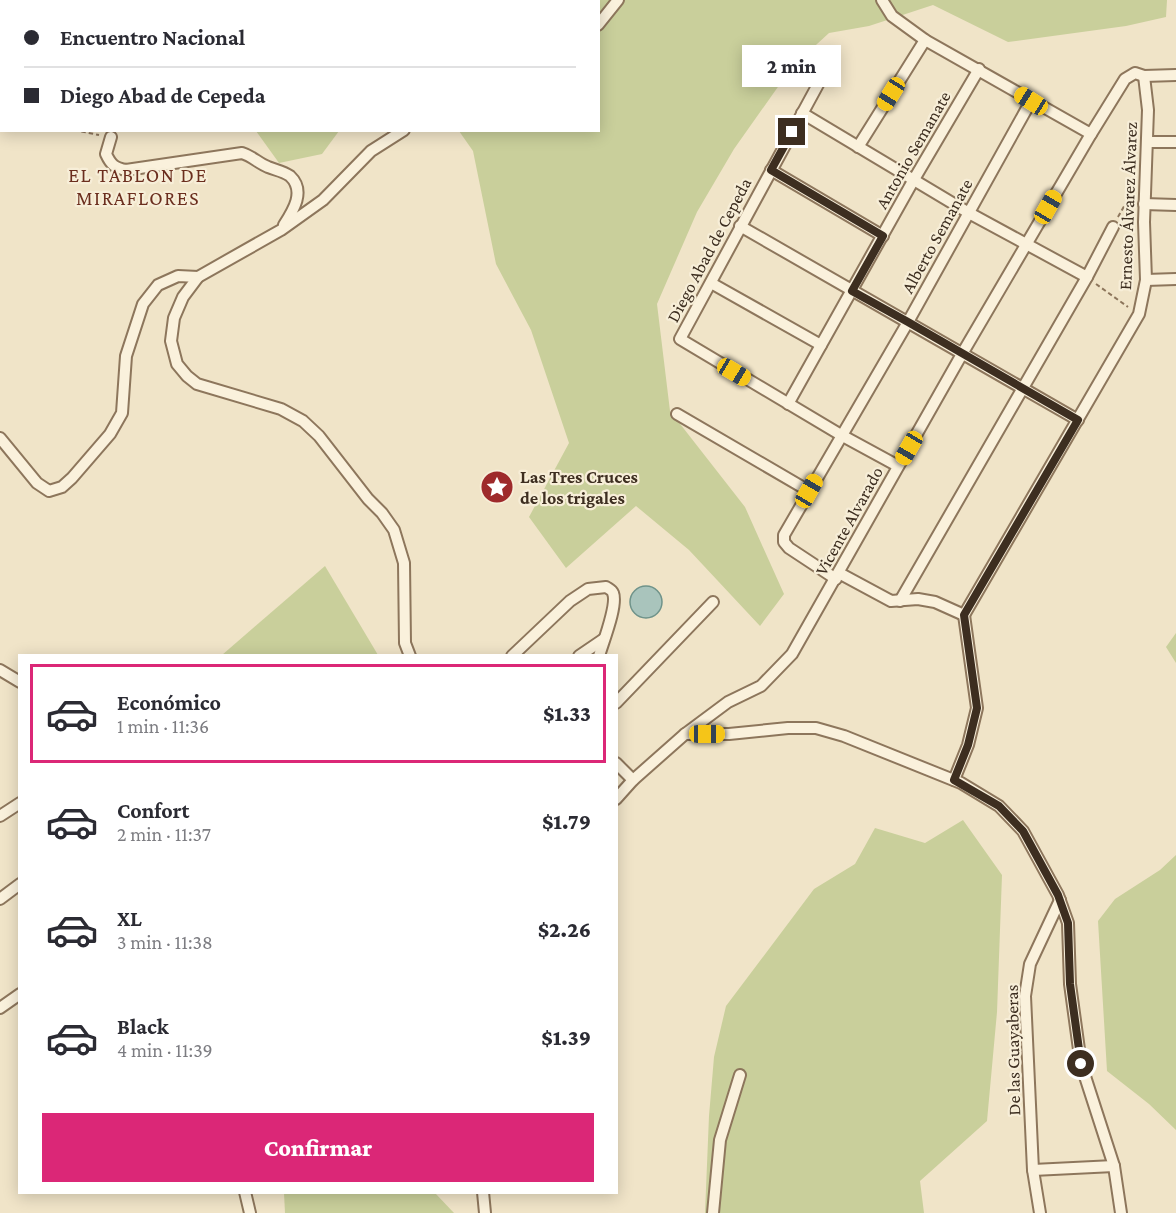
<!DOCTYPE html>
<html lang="es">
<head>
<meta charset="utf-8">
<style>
  body { margin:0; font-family:"Crimson Pro",serif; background:#f2f2f3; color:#2b2b33; height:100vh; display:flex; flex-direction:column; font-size:22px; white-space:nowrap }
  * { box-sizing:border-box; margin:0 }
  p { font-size:20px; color:#7c7c81 }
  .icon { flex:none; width:33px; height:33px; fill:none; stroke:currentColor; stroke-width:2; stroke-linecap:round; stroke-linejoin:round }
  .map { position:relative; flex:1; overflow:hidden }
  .sheet { position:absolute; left:18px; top:654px; width:600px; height:540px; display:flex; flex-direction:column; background:#fff; border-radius:0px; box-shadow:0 3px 15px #0003 }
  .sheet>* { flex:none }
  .guide { position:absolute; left:0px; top:0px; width:600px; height:132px; box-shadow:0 3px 15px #0003; display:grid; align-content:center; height:132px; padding:0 24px; background:#fff }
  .end { position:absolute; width:27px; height:27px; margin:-14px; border:8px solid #3d2e20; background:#fff; box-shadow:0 0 0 3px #fff }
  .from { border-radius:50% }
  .bubble { position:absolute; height:42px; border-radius:0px; background:#fff; box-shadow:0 3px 15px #0003; font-size:20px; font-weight:800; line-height:42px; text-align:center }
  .car { position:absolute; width:18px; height:36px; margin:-18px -9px; border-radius:8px; box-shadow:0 0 4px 2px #0007; background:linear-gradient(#f5c518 24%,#345 0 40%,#f5c518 0 76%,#345 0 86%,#f5c518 0) }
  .guide b { display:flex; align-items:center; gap:21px; height:57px; font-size:22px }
  .guide b+b { border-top:2px solid #e1e1e2 }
  .guide i { width:15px; height:15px; background:#2b2b33 }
  ul { padding:10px 0 0; list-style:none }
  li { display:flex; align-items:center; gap:18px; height:99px; margin:0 12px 9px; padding:0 12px; border:3px solid transparent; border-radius:0px }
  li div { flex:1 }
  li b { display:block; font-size:22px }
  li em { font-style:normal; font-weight:800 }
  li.active { border-color:#db2777 }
  li>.icon { width:54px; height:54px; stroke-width:1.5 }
  .button { display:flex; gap:12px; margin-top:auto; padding:12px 24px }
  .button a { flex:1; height:69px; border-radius:0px; background:#db2777; color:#fff; font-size:24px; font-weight:800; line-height:69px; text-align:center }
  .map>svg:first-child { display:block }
  .green { fill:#c9cf9b }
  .water { fill:#a9c4bc; stroke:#6f938a; stroke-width:1.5 }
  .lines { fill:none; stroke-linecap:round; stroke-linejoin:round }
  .street-casing { stroke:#8d765c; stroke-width:14 }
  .path { stroke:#8d765c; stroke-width:2; stroke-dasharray:4.5 3; stroke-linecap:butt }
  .street { stroke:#faf1dc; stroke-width:10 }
  .route { stroke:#3d2e20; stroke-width:8 }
  .labels { text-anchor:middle; stroke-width:4.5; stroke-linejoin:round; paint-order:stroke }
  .street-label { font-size:18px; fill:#3d2e20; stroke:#f7eed8 }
  .poi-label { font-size:18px; font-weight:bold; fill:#3d2e20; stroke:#f7eed8; text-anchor:start }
  .neighbourhood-label { font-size:20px; letter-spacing:1.5px; fill:#6b2e1e; stroke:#f7eed8 }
</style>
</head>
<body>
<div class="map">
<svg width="1176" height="1213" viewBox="0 0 1176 1213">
  <rect width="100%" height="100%" fill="#f0e4c8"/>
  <g class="green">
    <path d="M199 0H1167L1166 17 1126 26 1008 42 933 5 869 26 829 33 792 67 734 149 697 212 657 304 670 411 745 507 784 594 760 626 689 550 636 506 566 568 529 517 569 443 531 330 496 264 473 151 459 131 598 130V2Z"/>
    <path d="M256 131H339L322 154 279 163Z"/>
    <path d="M325 566 378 655H222Z"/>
    <path d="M1176 633V663L1166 647Z"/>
    <path d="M963 820 1002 875 997 1012 987 1121 920 1181 924 1213H705L709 1116 714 1057 726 1006 814 889 855 864 875 828 925 843Z"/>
    <path d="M1176 855V1130L1149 1104 1107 1071 1098 921 1115 899 1160 870Z"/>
    <path d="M284 1193H435L454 1213H285Z"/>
  </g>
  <circle class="water" cx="646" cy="602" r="16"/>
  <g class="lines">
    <defs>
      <g id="street">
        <path d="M882 0 892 16 925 40 1091 134"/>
        <path d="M598 25 618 0"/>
        <path d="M828 66 680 339 841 435 898 466"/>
        <path d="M802 113 969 213 1087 277"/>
        <path d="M404 130 371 151 323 200 281 230 198 277 183 297 174 318 171 341 177 364 187 376 197 384 281 409 303 421 319 436 368 499 382 513 394 530 404 563 405 643 410 656"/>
        <path d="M111 137 106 154C111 165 115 168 126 170L242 153C252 156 258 163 268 167 275 170 283 171 290 176 306 191 293 211 284 225"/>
        <path d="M1147 142H1176"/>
        <path d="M858 147 925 40"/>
        <path d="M771 170 883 236"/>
        <path d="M1144 204 1176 205"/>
        <path d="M740 226 1078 420"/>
        <path d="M1146 280 1176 279"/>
        <path d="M711 283 821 345"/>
        <path d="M788 404 913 181 979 69"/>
        <path d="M677 414 809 491"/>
        <path d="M0 438 37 483 49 491 62 487 72 478 110 434 122 413 126 356 143 304 158 285 178 276 198 277"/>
        <path d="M839 573 891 601 918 599 935 602 964 615"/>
        <path d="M836 579 789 548 784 542V535L908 322 1031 101"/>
        <path d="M900 601 1087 277 1113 227"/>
        <path d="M964 615 1139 314 1146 280 1144 222 1148 110 1144 76"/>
        <path d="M512 656 570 601 588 589 606 587C609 589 612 590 613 593 618 605 603 642 599 656"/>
        <path d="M579 656 604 639"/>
        <path d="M0 670 20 682"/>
        <path d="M616 703 713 602"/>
        <path d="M685 734H729L788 728H816L844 736 961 783 999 806 1023 831 1058 895 1068 923 1070 984 1081 1064 1114 1166 1121 1213"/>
        <path d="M616 763 633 780"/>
        <path d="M954 780 968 745 977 708 964 615"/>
        <path d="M616 799 633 780 685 734 728 702 761 686 792 654 962 354 1091 134 1125 79 1135 73 1144 76 1176 75"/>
        <path d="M0 816 20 803"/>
        <path d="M0 899 20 884"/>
        <path d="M0 1008 20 994"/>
        <path d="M1033 1170 1114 1166"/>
        <path d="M245 1192 250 1213"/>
        <path d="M483 1192 485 1213"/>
        <path d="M713 1213 720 1140 740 1075"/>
        <path d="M1040 1213 1033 1170 1025 996 1030 964 1060 900"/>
      </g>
    </defs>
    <use href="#street" class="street-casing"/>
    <g class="path">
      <path d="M74 130 99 135"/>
      <path d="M1118 217 1131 194 1132 213"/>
      <path d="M1096 284 1128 307"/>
    </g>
    <use href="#street" class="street"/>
  </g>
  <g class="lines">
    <path class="route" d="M792 132 771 170 883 236 852 291 908 322 1078 420 964 615 977 708 968 745 954 780 999 806 1023 831 1058 895 1068 923 1070 984 1081 1064"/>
  </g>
  <defs>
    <symbol id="sight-disc" viewBox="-11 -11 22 22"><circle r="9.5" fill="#9e2a2b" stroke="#f7eed8"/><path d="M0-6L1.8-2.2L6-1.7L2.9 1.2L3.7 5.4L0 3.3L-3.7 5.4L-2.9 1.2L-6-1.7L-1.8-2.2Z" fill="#fff"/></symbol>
  </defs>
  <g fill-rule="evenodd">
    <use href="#sight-disc" x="478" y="468" width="38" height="38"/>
  </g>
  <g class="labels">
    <g class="street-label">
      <text transform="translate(913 150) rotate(-60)" y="6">Antonio Semanate</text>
      <text transform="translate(1128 206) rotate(-88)" y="6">Ernesto Álvarez Álvarez</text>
      <text transform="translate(937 236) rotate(-61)" y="6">Alberto Semanate</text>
      <text transform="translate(709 250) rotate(-62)" y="6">Diego Abad de Cepeda</text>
      <text transform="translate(849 521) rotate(-61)" y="6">Vicente Alvarado</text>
      <text transform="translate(1013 1050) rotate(-91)" y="6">De las Guayaberas</text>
    </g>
    <g class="poi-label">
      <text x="520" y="483">Las Tres Cruces<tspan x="520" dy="21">de los trigales</tspan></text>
    </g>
    <g class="neighbourhood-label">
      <text x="138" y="182">EL TABLON DE<tspan x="138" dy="23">MIRAFLORES</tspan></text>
    </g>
  </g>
</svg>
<i class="end from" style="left:1081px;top:1064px"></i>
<i class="end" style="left:792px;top:132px"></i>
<div class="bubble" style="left:742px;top:45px;width:99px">2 min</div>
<i class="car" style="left:891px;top:94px;rotate:212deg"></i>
<i class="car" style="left:1031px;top:101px;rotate:302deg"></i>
<i class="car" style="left:1048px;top:207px;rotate:30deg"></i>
<i class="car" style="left:734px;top:372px;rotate:121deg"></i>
<i class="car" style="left:909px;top:448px;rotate:210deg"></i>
<i class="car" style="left:809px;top:491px;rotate:30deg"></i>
<i class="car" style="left:707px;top:734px;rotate:90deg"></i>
<div class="guide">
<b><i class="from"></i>Encuentro Nacional</b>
<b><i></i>Diego Abad de Cepeda</b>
</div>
<section class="sheet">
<ul>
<li class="active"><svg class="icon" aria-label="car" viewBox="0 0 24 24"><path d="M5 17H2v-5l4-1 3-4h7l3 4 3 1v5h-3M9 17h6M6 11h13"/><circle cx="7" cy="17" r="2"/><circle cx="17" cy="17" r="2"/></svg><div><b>Económico</b><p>1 min · 11:36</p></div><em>$1.33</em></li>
<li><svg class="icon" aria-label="car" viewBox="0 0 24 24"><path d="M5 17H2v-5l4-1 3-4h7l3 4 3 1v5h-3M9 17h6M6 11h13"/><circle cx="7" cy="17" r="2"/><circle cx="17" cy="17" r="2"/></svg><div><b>Confort</b><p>2 min · 11:37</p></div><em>$1.79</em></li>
<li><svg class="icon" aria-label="car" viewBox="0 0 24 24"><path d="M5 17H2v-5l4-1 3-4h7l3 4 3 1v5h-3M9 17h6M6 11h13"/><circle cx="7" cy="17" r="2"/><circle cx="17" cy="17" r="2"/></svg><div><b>XL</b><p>3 min · 11:38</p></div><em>$2.26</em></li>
<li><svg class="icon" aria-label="car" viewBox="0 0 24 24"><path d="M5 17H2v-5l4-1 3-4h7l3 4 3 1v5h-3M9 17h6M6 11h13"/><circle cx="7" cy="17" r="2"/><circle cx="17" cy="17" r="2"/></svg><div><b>Black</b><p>4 min · 11:39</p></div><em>$1.39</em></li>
</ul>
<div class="button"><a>Confirmar</a></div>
</section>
</div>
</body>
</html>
